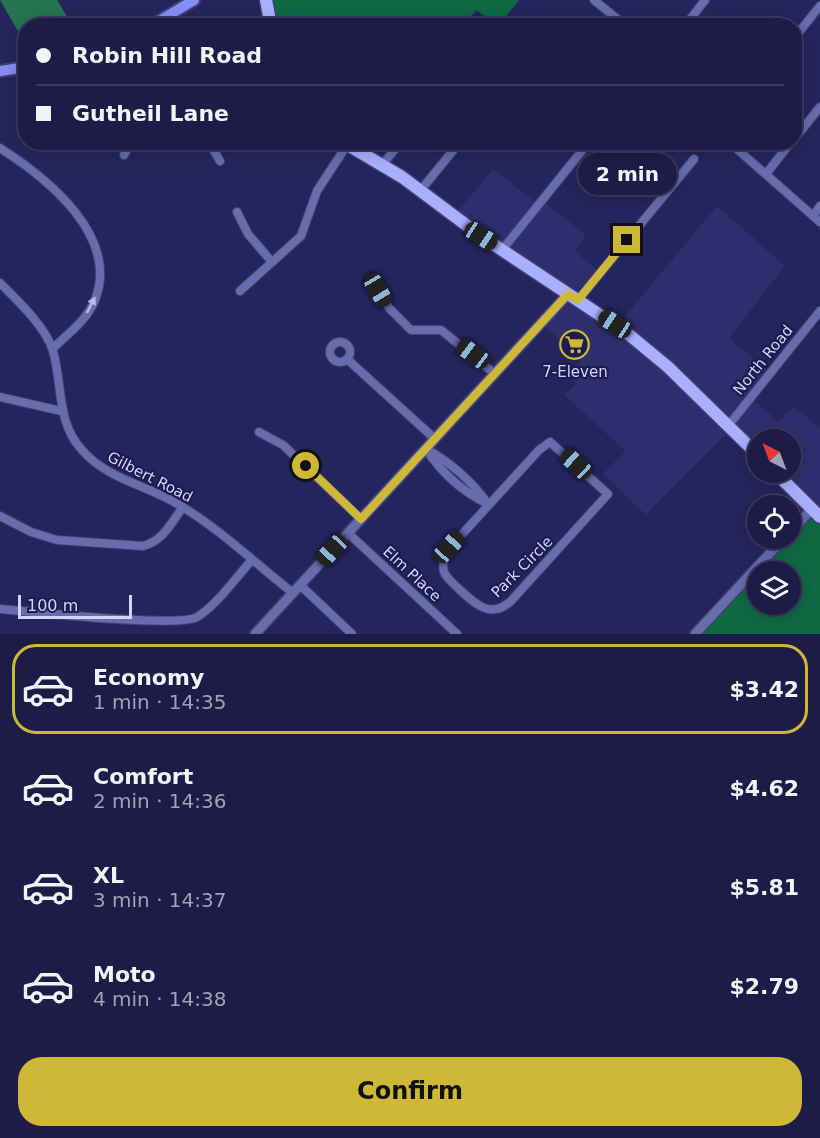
<!DOCTYPE html>
<html lang="en">
<head>
<meta charset="utf-8">
<style>
  body { margin:0; font-family:"DejaVu Sans",sans-serif; background:#25254d; color:#f1f3f6; height:100vh; display:flex; flex-direction:column; font-size:22px; white-space:nowrap }
  * { box-sizing:border-box; margin:0 }
  p { font-size:20px; color:#a0a1b3 }
  .icon { flex:none; width:33px; height:33px; fill:none; stroke:currentColor; stroke-width:2; stroke-linecap:round; stroke-linejoin:round }
  .map { position:relative; height:634px; overflow:hidden }
  .details { display:flex; flex-direction:column; background:#1c1c46; flex:1 }
  .details>* { flex:none }
  .top-card { position:absolute; left:18px; top:18px; width:784px; height:132px; border-radius:24px; box-shadow:0 3px 15px #0003,0 0 0 2px #3a3a5f; display:grid; align-content:center; height:132px; padding:0 18px; background:#1c1c46 }
  .needle { width:39px; rotate:318deg }
  .fabs { position:absolute; left:747px; top:429px; display:grid; gap:12px }
  .fabs a { display:grid; place-items:center; width:54px; height:54px; border-radius:50%; background:#1c1c46; box-shadow:0 3px 15px #0003,0 0 0 2px #3a3a5f; font-size:30px }
  .scale { position:absolute; left:18px; bottom:15px; width:114px; box-sizing:border-box; padding-left:6px; border:3px solid #d1d6f9; border-top:0; font-size:16px; line-height:21px; white-space:nowrap; color:#d1d6f9; -webkit-text-stroke:4px #1d1b52; paint-order:stroke }
  .end { position:absolute; width:27px; height:27px; margin:-14px; border:8px solid #cfb837; background:#111; box-shadow:0 0 0 3px #111 }
  .from { border-radius:50% }
  .bubble { position:absolute; height:42px; border-radius:21px; background:#1c1c46; box-shadow:0 3px 15px #0003,0 0 0 2px #3a3a5f; font-size:20px; font-weight:700; line-height:42px; text-align:center }
  .car { position:absolute; width:18px; height:36px; margin:-18px -9px; border-radius:8px; box-shadow:0 0 4px 2px #0007; background:linear-gradient(#222 24%,#8ab4d8 0 40%,#222 0 76%,#8ab4d8 0 86%,#222 0) }
  .top-card b { display:flex; align-items:center; gap:21px; height:57px; font-size:22px }
  .top-card b+b { border-top:2px solid #3a3a5f }
  .top-card i { width:15px; height:15px; background:#f1f3f6 }
  ul { padding:10px 0 0; list-style:none }
  li { display:flex; align-items:center; gap:18px; height:90px; margin:0 12px 9px; padding:0 6px; border:3px solid transparent; border-radius:24px }
  li div { flex:1 }
  li b { display:block; font-size:22px }
  li em { font-style:normal; font-weight:700 }
  li.current { border-color:#cfb837 }
  li>.icon { width:54px; height:54px; stroke-width:1.5 }
  .button { display:flex; gap:12px; margin-top:auto; padding:12px 18px }
  .button a { flex:1; height:69px; border-radius:24px; background:#cfb837; color:#111; font-size:24px; font-weight:700; line-height:69px; text-align:center }
  .map>svg:first-child { display:block }
  .built { fill:#2e2e6d }
  .green { fill:#0f6943; fill-rule:evenodd }
  .forest { fill:#25744e }
  .lines { fill:none; stroke-linecap:round; stroke-linejoin:round }
  .minor-casing { stroke:#414176; stroke-width:10 }
  .tertiary-casing { stroke:#414176; stroke-width:12 }
  .secondary-casing { stroke:#414176; stroke-width:14 }
  .primary-casing { stroke:#414176; stroke-width:15 }
  .minor { stroke:#666cac; stroke-width:8 }
  .tertiary { stroke:#666cac; stroke-width:9 }
  .secondary { stroke:#868df4; stroke-width:10 }
  .primary { stroke:#a7affe; stroke-width:12 }
  .oneway { fill:#b6bce6 }
  .route { stroke:#cfb837; stroke-width:8 }
  .labels { text-anchor:middle; stroke-width:4.5; stroke-linejoin:round; paint-order:stroke }
  .street-label { font-size:15px; fill:#d1d6f9; stroke:#1d1b52 }
  .poi-label { font-size:15px; fill:#d1d6f9; stroke:#1d1b52 }
</style>
</head>
<body>
<div class="map">
<svg width="820" height="634" viewBox="0 0 820 634">
  <rect width="100%" height="100%" fill="#25255d"/>
  <path class="built" d="M493 169 538 204 542 200 586 235 575 251 600 273 578 300 617 326 717 206 785 266 729 338 770 373 751 397 778 422 794 407 820 428V517L775 473 790 472V440H758L757 455 731 429 646 515 603 474 626 451 564 395 576 384 568 375 581 361 542 323 568 294 454 216Z"/>
  <g class="green">
    <path d="M266 0H519L499 25 476 10 464 26 272 25Z"/>
    <path d="M812 509 820 517V634H695L784 539 790 538 791 532ZM758 572H790V604H758Z"/>
  </g>
  <path class="forest" d="M0 0H57L72 25 26 26 25 43Z"/>
  <g class="lines">
    <defs>
      <g id="minor">
        <path d="M594 0 626 26"/>
        <path d="M685 26 705 0"/>
        <path d="M795 37 820 6"/>
        <path d="M795 138 820 107"/>
        <path d="M209 142 220 161"/>
        <path d="M729 142 820 222"/>
        <path d="M0 148C47 178 120 236 95 300 87 320 68 334 53 348"/>
        <path d="M124 155 131 142"/>
        <path d="M382 165 401 142"/>
        <path d="M766 174 791 142"/>
        <path d="M420 191 460 142"/>
        <path d="M237 212 248 234 272 262"/>
        <path d="M813 216 820 206"/>
        <path d="M502 250 589 142"/>
        <path d="M0 283C17 300 46 327 53 351 63 385 56 422 82 450 108 480 148 485 181 506 221 530 256 564 293 593"/>
        <path d="M378 290 389 308 411 330H441L495 374"/>
        <path d="M240 291 301 236 317 191 347 145"/>
        <path d="M578 300 694 159"/>
        <circle cx="340" cy="352" r="10"/>
        <path d="M347 359 435 439"/>
        <path d="M0 397 61 411"/>
        <path d="M728 426 820 311"/>
        <path d="M259 432 283 445 361 519"/>
        <path d="M550 442 608 494 511 601C491 619 476 605 460 590 454 584 447 579 444 572 442 566 444 559 445 553L539 450Z"/>
        <path d="M426 449C450 462 473 482 488 504 463 492 441 472 426 449Z"/>
        <path d="M0 516 31 532 57 540 143 546C163 541 171 523 183 507"/>
        <path d="M348 533 457 634"/>
        <path d="M300 585 352 634"/>
        <path d="M0 609C32 612 178 628 197 617 216 606 237 576 252 560"/>
      </g>
      <g id="tertiary">
        <path d="M790 532 812 509"/>
        <path d="M255 634 568 294"/>
        <path d="M695 634 784 538"/>
      </g>
      <g id="secondary">
        <path d="M151 26 194 0"/>
        <path d="M0 71 26 67"/>
      </g>
      <g id="primary">
        <path d="M266 0 271 26"/>
        <path d="M343 142 402 177 481 236 627 333 668 367 758 455"/>
        <path d="M775 472 820 517"/>
      </g>
    </defs>
    <use href="#minor" class="minor-casing"/>
    <use href="#tertiary" class="tertiary-casing"/>
    <use href="#secondary" class="secondary-casing"/>
    <use href="#primary" class="primary-casing"/>
    <use href="#minor" class="minor"/>
    <use href="#tertiary" class="tertiary"/>
    <use href="#secondary" class="secondary"/>
    <use href="#primary" class="primary"/>
  </g>
  <defs><path id="oneway-solid" d="M-6-.8H1V-3.2L6.5 0L1 3.2V.8H-6Z" transform="scale(1.5)"/></defs>
  <use class="oneway" href="#oneway-solid" transform="translate(91 305) rotate(-63)"/>
  <g class="lines">
    <path class="route" d="M306 466 361 519 568 294 578 300 627 240"/>
  </g>
  <defs>
    <symbol id="supermarket-ring" viewBox="-11 -11 22 22"><circle r="9.5" fill="#1d1b52" stroke="#cfb837" stroke-width="1.5"/><path d="M-6-5.5h2.5l.6 2H6L4.5 2H-2.5L-4.4-4H-6ZM-1.5 3.2a1.3 1.3 0 1 0 .1 0ZM3 3.2a1.3 1.3 0 1 0 .1 0Z" fill="#cfb837"/></symbol>
  </defs>
  <g fill-rule="evenodd">
    <use href="#supermarket-ring" x="558" y="328" width="33" height="33"/>
  </g>
  <g class="labels">
    <g class="street-label">
      <text transform="translate(763 360) rotate(-51)" y="5">North Road</text>
      <text transform="translate(150 477) rotate(27)" y="5">Gilbert Road</text>
      <text transform="translate(522 567) rotate(-45)" y="5">Park Circle</text>
      <text transform="translate(412 574) rotate(43)" y="5">Elm Place</text>
    </g>
    <g class="poi-label">
      <text x="575" y="377">7-Eleven</text>
    </g>
  </g>
</svg>
<div class="fabs">
<a><svg class="needle" viewBox="-14 -14 28 28"><path d="M0-13l5 13h-10z" fill="#e53935"/><path d="M0 13l5-13h-10z" fill="#a0a1b3"/></svg></a>
<a><svg class="icon" aria-label="locate" viewBox="0 0 24 24"><circle cx="12" cy="12" r="6"/><path d="M12 2v4M12 18v4M2 12h4M18 12h4"/></svg></a>
<a><svg class="icon" aria-label="layers" viewBox="0 0 24 24"><path d="M12 4l9 5-9 5-9-5zM3 14l9 5 9-5"/></svg></a>
</div>
<div class="scale">100 m</div>
<i class="end from" style="left:306px;top:466px"></i>
<i class="end" style="left:627px;top:240px"></i>
<div class="bubble" style="left:578px;top:153px;width:99px">2 min</div>
<i class="car" style="left:481px;top:236px;rotate:123deg"></i>
<i class="car" style="left:378px;top:290px;rotate:149deg"></i>
<i class="car" style="left:615px;top:324px;rotate:303deg"></i>
<i class="car" style="left:473px;top:354px;rotate:307deg"></i>
<i class="car" style="left:576px;top:464px;rotate:313deg"></i>
<i class="car" style="left:449px;top:547px;rotate:42deg"></i>
<i class="car" style="left:332px;top:550px;rotate:223deg"></i>
<div class="top-card">
<b><i class="from"></i>Robin Hill Road</b>
<b><i></i>Gutheil Lane</b>
</div>
</div>
<section class="details">
<ul>
<li class="current"><svg class="icon" aria-label="car" viewBox="0 0 24 24"><path d="M5 17H2v-5l4-1 3-4h7l3 4 3 1v5h-3M9 17h6M6 11h13"/><circle cx="7" cy="17" r="2"/><circle cx="17" cy="17" r="2"/></svg><div><b>Economy</b><p>1 min · 14:35</p></div><em>$3.42</em></li>
<li><svg class="icon" aria-label="car" viewBox="0 0 24 24"><path d="M5 17H2v-5l4-1 3-4h7l3 4 3 1v5h-3M9 17h6M6 11h13"/><circle cx="7" cy="17" r="2"/><circle cx="17" cy="17" r="2"/></svg><div><b>Comfort</b><p>2 min · 14:36</p></div><em>$4.62</em></li>
<li><svg class="icon" aria-label="car" viewBox="0 0 24 24"><path d="M5 17H2v-5l4-1 3-4h7l3 4 3 1v5h-3M9 17h6M6 11h13"/><circle cx="7" cy="17" r="2"/><circle cx="17" cy="17" r="2"/></svg><div><b>XL</b><p>3 min · 14:37</p></div><em>$5.81</em></li>
<li><svg class="icon" aria-label="car" viewBox="0 0 24 24"><path d="M5 17H2v-5l4-1 3-4h7l3 4 3 1v5h-3M9 17h6M6 11h13"/><circle cx="7" cy="17" r="2"/><circle cx="17" cy="17" r="2"/></svg><div><b>Moto</b><p>4 min · 14:38</p></div><em>$2.79</em></li>
</ul>
<div class="button"><a>Confirm</a></div>
</section>
</body>
</html>
